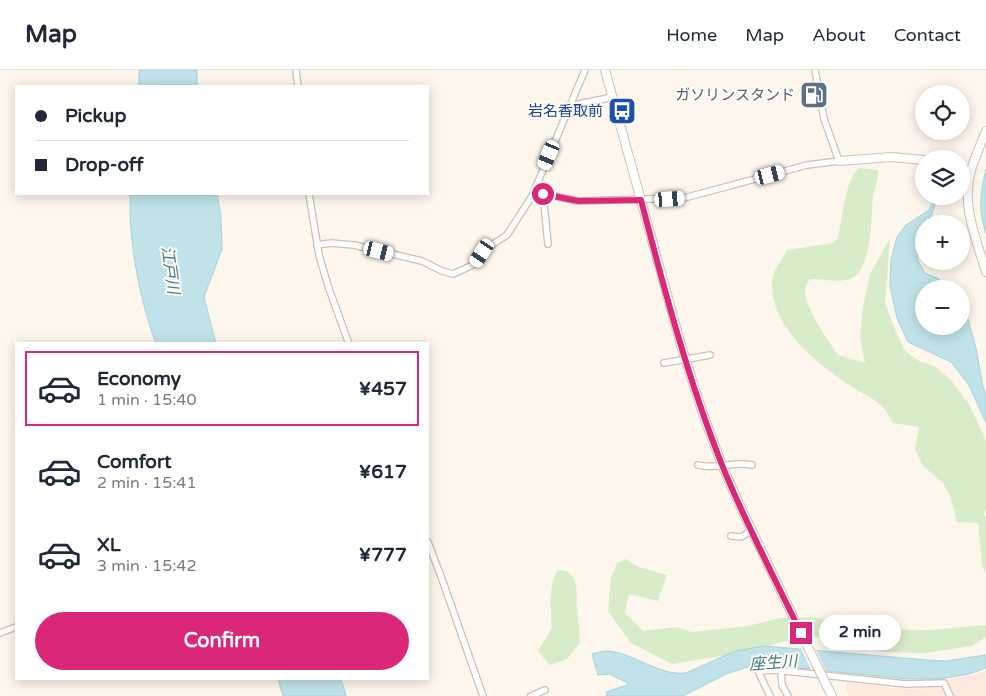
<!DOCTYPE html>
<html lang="en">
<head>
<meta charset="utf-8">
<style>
  body { margin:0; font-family:"Varela Round","Noto Sans JP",sans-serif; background:#f6f6f7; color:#1f2937; height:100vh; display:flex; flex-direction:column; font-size:19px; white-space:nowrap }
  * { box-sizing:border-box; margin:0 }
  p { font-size:16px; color:#747a83 }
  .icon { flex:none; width:28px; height:28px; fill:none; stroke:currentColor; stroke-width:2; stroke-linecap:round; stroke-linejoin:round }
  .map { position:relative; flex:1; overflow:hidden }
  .side { position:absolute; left:15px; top:272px; width:414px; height:338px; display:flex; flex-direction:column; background:#fff; border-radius:0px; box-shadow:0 2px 12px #0003 }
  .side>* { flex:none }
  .guide { position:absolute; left:15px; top:15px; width:414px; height:110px; border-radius:0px; box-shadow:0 2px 12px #0003; display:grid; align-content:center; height:110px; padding:0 20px; background:#fff }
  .controls { position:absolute; left:915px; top:15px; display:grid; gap:10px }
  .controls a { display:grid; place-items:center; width:55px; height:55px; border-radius:50%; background:#fff; box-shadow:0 2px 12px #0003; font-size:25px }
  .end { position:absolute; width:22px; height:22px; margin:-11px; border:6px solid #db2777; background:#fff; box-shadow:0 0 0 2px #fff }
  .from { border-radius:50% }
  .bubble { position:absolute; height:35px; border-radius:18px; background:#fff; box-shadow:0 2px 12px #0003; font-size:16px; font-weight:700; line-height:35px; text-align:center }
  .car { position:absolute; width:15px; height:30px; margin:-15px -8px; border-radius:6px; box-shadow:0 0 4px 1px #0007; background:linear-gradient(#fff 24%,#345 0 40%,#fff 0 76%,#345 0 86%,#fff 0) }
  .guide b { display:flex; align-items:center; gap:18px; height:48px; font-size:19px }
  .guide b+b { border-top:1px solid #e0e1e3 }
  .guide i { width:12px; height:12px; background:#1f2937 }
  ul { padding:9px 0 0; list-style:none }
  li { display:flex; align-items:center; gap:15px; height:75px; margin:0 10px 8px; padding:0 10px; border:2px solid transparent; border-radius:0px }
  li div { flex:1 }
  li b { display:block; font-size:19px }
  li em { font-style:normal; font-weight:700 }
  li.current { border-color:#db2777 }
  li>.icon { width:45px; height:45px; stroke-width:1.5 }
  .cta { display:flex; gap:10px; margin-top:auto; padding:10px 20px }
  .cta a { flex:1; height:58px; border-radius:30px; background:#db2777; color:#fff; font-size:20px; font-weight:700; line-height:58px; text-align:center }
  header { display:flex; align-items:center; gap:30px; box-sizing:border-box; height:70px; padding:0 25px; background:#fff; border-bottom:1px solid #e0e1e3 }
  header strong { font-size:24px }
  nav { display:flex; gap:28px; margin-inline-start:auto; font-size:18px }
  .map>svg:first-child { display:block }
  .commercial { fill:#fde8e0 }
  .green { fill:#d8ecc9 }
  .water { fill:#bfe3e8; stroke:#a5d3da }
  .pier { fill:#fdf6ec }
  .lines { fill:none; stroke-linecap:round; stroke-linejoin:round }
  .street-casing { stroke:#d1beb0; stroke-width:8 }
  .secondary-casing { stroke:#d6c0b0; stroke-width:10 }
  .street { stroke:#fff; stroke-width:5.5 }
  .secondary { stroke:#fff; stroke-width:8 }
  .secondary-bridge-casing { stroke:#d6c0b0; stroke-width:10; stroke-linecap:butt }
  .secondary-bridge { stroke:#fff; stroke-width:8 }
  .route { stroke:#db2777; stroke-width:6 }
  .labels { text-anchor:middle; stroke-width:4; stroke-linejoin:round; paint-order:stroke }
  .service-label { font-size:15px; fill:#4e5e75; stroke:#fffaf3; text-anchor:end }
  .transit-label { font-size:15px; fill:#164399; stroke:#fffaf3; text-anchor:end }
  .water-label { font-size:16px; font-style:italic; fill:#437c86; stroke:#fffaf3 }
</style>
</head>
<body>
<header>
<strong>Map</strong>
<nav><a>Home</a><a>Map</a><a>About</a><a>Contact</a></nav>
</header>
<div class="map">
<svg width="986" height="626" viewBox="0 0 986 626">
  <rect width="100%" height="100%" fill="#fdf6ec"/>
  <g class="commercial">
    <path d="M986 601V626H953L945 609 964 607Z"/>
    <path d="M846 612 906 619 940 618 945 626H849L846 619Z"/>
  </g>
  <g class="green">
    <path d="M859 98 878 100C878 112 875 117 873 127 871 146 872 198 852 208 840 214 823 208 810 209 808 212 805 217 805 220 805 239 828 270 838 285L865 293 860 267 863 237 870 204 890 168 885 233 896 262 905 281 919 291 934 296 950 309 969 334 986 371V440L984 444 986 448V503L982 496 978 453 957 452 951 428 943 413 923 396 915 379 919 357 893 353C882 329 871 330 851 316 816 293 769 257 772 210 773 201 783 188 787 180L833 173 838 168C843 148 844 112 859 98Z"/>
    <path d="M626 489 639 497 667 505 658 531 629 524 625 543 643 561 676 557 692 562 748 556 780 548 814 547 865 559 929 560 986 555V567L972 576 925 583 886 582 850 575 825 568 806 566 740 583 672 594 631 573 608 541 611 508 617 493Z"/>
    <path d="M557 500C580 500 576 521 577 537 578 549 580 561 580 573L567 589 550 595 538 581 552 558 550 531 552 514Z"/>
  </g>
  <g class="water">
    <rect x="139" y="0" width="58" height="16"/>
    <path d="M986 99V164C978 137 980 125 986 99Z"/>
    <path d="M130 124H217L221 146 222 179 204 227 216 274H156C139 226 129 175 130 124Z"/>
    <path d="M936 126 937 128 929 153 924 154V162L917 173 918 191 925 203 939 209 948 219H924V256H961V232L964 235 976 278 983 317 986 326V353L969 315 951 292 908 272 897 248 890 216 891 190 897 167 906 155 929 140Z"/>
    <path d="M764 576 927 590 946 591 986 585V598L969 604 939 609H907L779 596H751L726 604 683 626H607L606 622 627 615 628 613 609 604 598 605 592 584C597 583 602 581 607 581 635 583 658 606 686 603L735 581Z"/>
    <path d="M278 609H341L346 626H283Z"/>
  </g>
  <path class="pier" d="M800 576 815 578 827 603 812 602Z"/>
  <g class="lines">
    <defs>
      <g id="street">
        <path d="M296 0 298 16"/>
        <path d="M569 36 613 27"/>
        <path d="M534 121 539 123 578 131 684 128 807 95 839 91 824 49 815 0"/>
        <path d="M309 124 319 185 328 216 349 274"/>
        <path d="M543 124 548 174"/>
        <path d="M317 175 331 173 354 175 422 191 442 201 453 204 475 194 487 178 507 165 532 126 585 0"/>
        <path d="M664 293 710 285"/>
        <path d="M698 395C716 400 733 391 752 395"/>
        <path d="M731 466 741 467 751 461"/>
        <path d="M428 472 443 512 483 626"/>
        <path d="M0 563 16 557"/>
        <path d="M781 600 782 615 788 626"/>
        <path d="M531 626 545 620"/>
        <path d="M770 626 758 601 776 600 906 614 944 613 950 626"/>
      </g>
      <g id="secondary">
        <path d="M605 0 681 275 703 344 722 395 742 440 801 563"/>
        <path d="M986 61C981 73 976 85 972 97 960 133 976 168 986 202"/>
        <path d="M839 91 891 87 924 90"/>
        <path d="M825 612 832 626"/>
      </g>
    </defs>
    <use href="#street" class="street-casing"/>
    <use href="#secondary" class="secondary-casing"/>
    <use href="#street" class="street"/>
    <use href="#secondary" class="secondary"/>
    <defs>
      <path id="secondary-bridge" d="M801 563 825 612"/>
    </defs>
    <use href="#secondary-bridge" class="secondary-bridge-casing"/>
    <use href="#secondary-bridge" class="secondary-bridge"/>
  </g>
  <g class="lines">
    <path class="route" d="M543 124 578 131 641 130C664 219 688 309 722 395 745 452 774 507 801 563"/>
  </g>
  <defs>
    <symbol id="fuel-square" viewBox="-11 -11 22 22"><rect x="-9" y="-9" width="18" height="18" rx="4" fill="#5c6f8a" stroke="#fffaf3"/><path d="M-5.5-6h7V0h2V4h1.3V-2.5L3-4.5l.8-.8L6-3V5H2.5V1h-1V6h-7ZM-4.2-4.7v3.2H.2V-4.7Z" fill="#fff"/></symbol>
    <symbol id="bus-square" viewBox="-11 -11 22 22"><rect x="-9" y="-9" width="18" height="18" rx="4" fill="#1a4fb4" stroke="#fffaf3"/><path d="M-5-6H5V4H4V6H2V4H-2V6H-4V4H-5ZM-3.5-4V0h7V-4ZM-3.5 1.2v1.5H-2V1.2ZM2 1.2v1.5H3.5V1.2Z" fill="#fff"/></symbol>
  </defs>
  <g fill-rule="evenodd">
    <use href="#fuel-square" x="798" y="9" width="32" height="32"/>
    <use href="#bus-square" x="606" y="25" width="32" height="32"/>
  </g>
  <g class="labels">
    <g class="service-label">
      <text x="795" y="30">ガソリンスタンド</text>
    </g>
    <g class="transit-label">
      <text x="603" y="46">岩名香取前</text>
    </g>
    <g class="water-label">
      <text transform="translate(171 200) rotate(82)" y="6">江戸川</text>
      <text transform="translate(773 592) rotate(-4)" y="6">座生川</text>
    </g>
  </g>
</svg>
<div class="controls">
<a><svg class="icon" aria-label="locate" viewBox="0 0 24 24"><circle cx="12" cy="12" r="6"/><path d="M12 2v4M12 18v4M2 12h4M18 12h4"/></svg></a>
<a><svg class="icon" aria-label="layers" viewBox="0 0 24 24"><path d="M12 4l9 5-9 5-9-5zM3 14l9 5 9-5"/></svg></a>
<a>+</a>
<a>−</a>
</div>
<i class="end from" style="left:543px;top:124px"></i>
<i class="end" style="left:801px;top:563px"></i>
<div class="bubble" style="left:819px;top:545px;width:82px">2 min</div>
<i class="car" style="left:549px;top:85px;rotate:203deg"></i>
<i class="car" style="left:770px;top:105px;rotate:76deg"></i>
<i class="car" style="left:670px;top:129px;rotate:86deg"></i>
<i class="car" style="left:379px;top:181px;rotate:104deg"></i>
<i class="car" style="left:482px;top:183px;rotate:213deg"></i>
<div class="guide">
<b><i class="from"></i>Pickup</b>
<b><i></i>Drop-off</b>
</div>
<section class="side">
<ul>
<li class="current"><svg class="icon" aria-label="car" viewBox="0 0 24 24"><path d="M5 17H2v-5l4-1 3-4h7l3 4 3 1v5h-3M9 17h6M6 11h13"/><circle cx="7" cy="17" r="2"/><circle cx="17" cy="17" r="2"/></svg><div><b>Economy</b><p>1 min · 15:40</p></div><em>¥457</em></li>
<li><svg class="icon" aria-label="car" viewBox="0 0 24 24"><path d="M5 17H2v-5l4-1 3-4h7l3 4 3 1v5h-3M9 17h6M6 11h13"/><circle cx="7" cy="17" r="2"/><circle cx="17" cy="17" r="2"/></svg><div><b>Comfort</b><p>2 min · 15:41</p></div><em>¥617</em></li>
<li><svg class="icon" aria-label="car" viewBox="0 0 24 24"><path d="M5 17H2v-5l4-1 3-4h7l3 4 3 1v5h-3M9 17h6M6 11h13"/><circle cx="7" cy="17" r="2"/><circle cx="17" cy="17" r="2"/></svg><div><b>XL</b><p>3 min · 15:42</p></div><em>¥777</em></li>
</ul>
<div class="cta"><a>Confirm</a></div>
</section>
</div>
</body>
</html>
